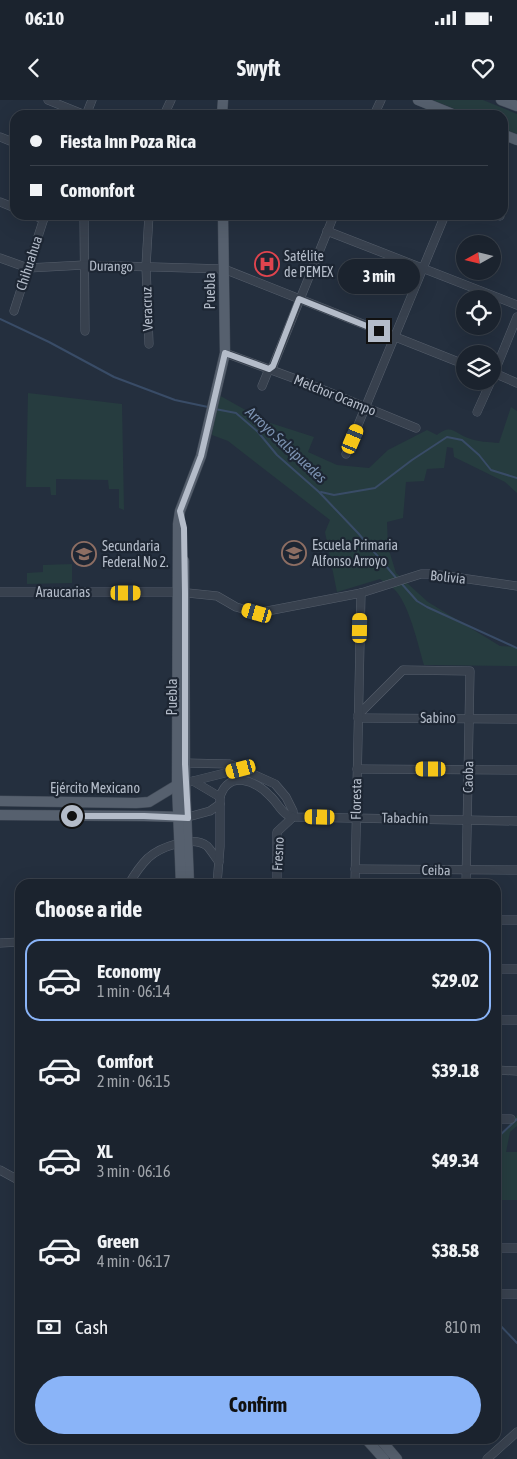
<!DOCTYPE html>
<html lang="en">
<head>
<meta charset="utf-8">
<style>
  body { margin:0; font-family:"Asap Condensed",sans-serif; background:#282f3a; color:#f1f3f6; height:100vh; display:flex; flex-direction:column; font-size:19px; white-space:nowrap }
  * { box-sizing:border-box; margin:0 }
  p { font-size:16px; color:#a0a4aa }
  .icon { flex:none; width:28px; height:28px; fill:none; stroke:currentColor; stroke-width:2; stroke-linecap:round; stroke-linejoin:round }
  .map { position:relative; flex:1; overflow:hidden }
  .panel { position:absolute; left:15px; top:779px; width:486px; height:565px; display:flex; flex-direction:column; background:#1b232e; border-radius:15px; box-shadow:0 5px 20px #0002,0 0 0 1px #39404a }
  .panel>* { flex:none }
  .hud { position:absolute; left:10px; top:10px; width:498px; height:110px; border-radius:15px; box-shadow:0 5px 20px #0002,0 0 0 1px #39404a; display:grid; align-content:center; height:110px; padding:0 20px; background:#1b232e }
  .needle { width:32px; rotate:262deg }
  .controls { position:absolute; left:456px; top:135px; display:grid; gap:10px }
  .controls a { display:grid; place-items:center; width:45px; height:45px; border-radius:50%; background:#1b232e; box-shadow:0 5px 20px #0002,0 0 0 1px #39404a; font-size:25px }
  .end { position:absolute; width:22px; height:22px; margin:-11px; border:6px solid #b4bcc9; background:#111; box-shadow:0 0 0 2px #111 }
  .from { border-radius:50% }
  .bubble { position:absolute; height:35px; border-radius:18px; background:#1b232e; box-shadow:0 5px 20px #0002,0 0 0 1px #39404a; font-size:16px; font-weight:700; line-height:35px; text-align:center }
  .car { position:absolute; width:15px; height:30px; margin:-15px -8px; border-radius:6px; box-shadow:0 0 4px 1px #0007; background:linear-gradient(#f5c518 24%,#345 0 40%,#f5c518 0 76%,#345 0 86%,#f5c518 0) }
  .hud b { display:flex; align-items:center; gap:18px; height:48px; font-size:19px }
  .hud b+b { border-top:1px solid #39404a }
  .hud i { width:12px; height:12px; background:#f1f3f6 }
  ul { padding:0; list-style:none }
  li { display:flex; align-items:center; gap:15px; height:82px; margin:0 10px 8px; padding:0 10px; border:2px solid transparent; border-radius:15px }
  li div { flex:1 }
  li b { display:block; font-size:19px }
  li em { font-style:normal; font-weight:700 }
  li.on { border-color:#8ab4f8 }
  li>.icon { width:45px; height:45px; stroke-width:1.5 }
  h2 { padding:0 20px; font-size:22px; line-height:60px }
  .pay { display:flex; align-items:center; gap:12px; height:55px; padding:0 20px; font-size:19px }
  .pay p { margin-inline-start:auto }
  .primary-button { display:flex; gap:10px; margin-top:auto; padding:10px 20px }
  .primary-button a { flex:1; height:58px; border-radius:30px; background:#8ab4f8; color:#111; font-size:20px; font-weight:700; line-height:58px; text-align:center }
  .status { display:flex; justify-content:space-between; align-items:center; height:35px; padding:0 25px; background:#1b232e; direction:ltr }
  .status svg { height:14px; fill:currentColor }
  header { display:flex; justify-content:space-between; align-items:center; height:65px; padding:0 20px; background:#1b232e; font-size:22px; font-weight:700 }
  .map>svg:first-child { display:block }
  .green { fill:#263c3f }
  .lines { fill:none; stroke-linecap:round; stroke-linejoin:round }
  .stream { stroke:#394c67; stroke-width:2 }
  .minor-casing { stroke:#565f6c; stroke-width:9 }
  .major-casing { stroke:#414a57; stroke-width:11 }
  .minor { stroke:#38414e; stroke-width:8 }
  .major { stroke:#56606e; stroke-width:10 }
  .route { stroke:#b4bcc9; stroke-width:6 }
  .labels { text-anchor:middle; stroke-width:4.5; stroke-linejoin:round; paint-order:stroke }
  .poi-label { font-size:14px; fill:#b4bcc9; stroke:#1d2633; text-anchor:start }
  .street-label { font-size:14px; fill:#b4bcc9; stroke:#1d2633 }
  .water-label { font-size:15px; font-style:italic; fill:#7c92b1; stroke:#1d2633 }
</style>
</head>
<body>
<div class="status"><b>06:10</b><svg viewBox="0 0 49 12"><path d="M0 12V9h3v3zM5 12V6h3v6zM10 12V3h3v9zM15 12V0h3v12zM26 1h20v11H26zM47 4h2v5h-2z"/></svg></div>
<header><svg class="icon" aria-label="back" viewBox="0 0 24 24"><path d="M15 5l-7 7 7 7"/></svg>Swyft<svg class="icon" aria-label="heart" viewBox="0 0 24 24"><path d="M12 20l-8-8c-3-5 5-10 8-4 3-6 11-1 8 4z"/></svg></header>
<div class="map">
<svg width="517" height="1359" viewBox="0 0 517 1359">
  <rect width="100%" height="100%" fill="#242f3e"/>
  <g class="green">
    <path d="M433 0H483L517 14V34L503 28 502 15H469Z"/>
    <path d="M28 293 122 304 124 410 119 408V389H109L108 380 56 379V395H51L50 387H26Z"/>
    <path d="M217 294 249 312 258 319 314 337 308 352 337 365 369 368 388 350 427 330 437 335C452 323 455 334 468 338 477 342 489 342 499 343L511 307 517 311V393L505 382 454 357 453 348 447 347 444 368 427 369 424 381 406 382 403 418 387 422 388 447 396 473 428 502 500 546 517 547V566L424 565C418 545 409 502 393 488 389 485 384 482 380 479L337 492 325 432 330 420 228 341 212 335Z"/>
    <path d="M72 464V483L27 484V473L43 472V465Z"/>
    <path d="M517 1015V1026L510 1032 506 1052H517V1100H496V1041Z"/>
  </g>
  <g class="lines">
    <g class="stream">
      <path d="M0 219 49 242 114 277 175 300 208 307"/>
      <path d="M215 309 236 313 258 332 277 355 319 392 358 433 397 479"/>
      <path d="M321 392 334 395 375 388 412 360 447 337 462 340 479 355 491 370 517 378"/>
      <path d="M401 483 417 501 427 507 517 548"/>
      <path d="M496 1039 517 1019"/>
      <path d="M496 1221 517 1243"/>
    </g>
    <defs>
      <g id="minor">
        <path d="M48 0 85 15"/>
        <path d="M86 15 92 0"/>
        <path d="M164 15 171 0"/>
        <path d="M374 15 381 0"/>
        <path d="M0 37 15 43"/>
        <path d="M0 102 15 108"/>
        <path d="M33 115 43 119"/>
        <path d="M84 115 85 231"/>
        <path d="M149 115 146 166 149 244"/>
        <path d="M496 115 500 116"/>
        <path d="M327 131 517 205"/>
        <path d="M0 158 28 168 84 165 224 169 456 261"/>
        <path d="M14 211 45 115"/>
        <path d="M225 253 304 282 416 328"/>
        <path d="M494 273 517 283"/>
        <path d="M492 278 517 217"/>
        <path d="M262 286 269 269 273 266 334 115"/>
        <path d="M477 312 491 281"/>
        <path d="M346 354 445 115"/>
        <path d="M0 492H178L217 496 236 507 257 513 361 493 421 474H433L517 486"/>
        <path d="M358 615 403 570 470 571 466 784"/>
        <path d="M358 618 517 619"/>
        <path d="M185 663 230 664 275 684 286 697 293 711V717"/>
        <path d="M357 669 517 670"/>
        <path d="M193 681 220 697"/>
        <path d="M185 683 241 669"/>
        <path d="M188 717 210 711 220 704"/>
        <path d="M355 769 517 770"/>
        <path d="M129 784C134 775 141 765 148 758 160 747 193 735 207 746 211 750 215 757 219 762"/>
        <path d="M217 784 220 747V697C228 670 255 680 270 696 276 701 280 710 286 714 288 716 291 716 293 717L517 721"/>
        <path d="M277 784V732L293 717"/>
        <path d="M355 784 361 493"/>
        <path d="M496 820H517"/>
        <path d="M0 843 20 842"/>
        <path d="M496 869H517"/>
        <path d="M496 920H517"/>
        <path d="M496 970 517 971"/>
        <path d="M496 1019H511"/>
        <path d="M0 1070 20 1081"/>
        <path d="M496 1148H517"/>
        <path d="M496 1194H517"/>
        <path d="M487 1359 517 1332"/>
      </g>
      <g id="major">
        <path d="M418 0 455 15"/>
        <path d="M501 0 517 6"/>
        <path d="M222 15 223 0"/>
        <path d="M502 34 517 40"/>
        <path d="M184 461 185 683 189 784"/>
        <path d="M0 701 136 703 149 702 177 685 182 684"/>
        <path d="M0 715 144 716 184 717"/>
        <path d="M181 784 177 685 178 424 180 411 201 356 225 253 223 115"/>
        <path d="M366 1339 384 1359"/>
        <path d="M380 1339 397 1359"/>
      </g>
    </defs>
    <use href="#minor" class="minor-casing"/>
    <use href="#major" class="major-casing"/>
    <use href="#minor" class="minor"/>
    <use href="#major" class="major"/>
  </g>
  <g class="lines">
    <path class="route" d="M72 716H144L188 718 185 664V493L184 428 180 411 201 356 225 253 269 269 273 266 299 199 379 231"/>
  </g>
  <defs>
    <symbol id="hospital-ring" viewBox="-11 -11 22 22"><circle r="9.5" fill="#1d2633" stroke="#e0444e" stroke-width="1.5"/><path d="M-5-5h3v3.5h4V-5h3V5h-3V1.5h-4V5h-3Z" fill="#e0444e"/></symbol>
    <symbol id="school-ring" viewBox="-11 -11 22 22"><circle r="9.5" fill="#1d2633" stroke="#8d6e63" stroke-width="1.5"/><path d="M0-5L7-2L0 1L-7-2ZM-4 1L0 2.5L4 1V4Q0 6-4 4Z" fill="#8d6e63"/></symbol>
  </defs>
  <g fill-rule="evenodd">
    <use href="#hospital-ring" x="253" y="150" width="28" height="28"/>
    <use href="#school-ring" x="280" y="439" width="28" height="28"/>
    <use href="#school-ring" x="70" y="440" width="28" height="28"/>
  </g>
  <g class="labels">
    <g class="poi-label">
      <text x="284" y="161">Satélite<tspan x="284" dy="16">de PEMEX</tspan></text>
      <text x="312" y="450">Escuela Primaria<tspan x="312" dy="16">Alfonso Arroyo</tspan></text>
      <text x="102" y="451">Secundaria<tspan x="102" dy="16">Federal No 2.</tspan></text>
    </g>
    <g class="street-label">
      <text transform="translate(29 163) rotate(-72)" y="5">Chihuahua</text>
      <text transform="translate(111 166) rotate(1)" y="5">Durango</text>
      <text transform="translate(210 191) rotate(-90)" y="5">Puebla</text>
      <text transform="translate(147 209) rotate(-92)" y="5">Veracruz</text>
      <text transform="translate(335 295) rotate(22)" y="5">Melchor Ocampo</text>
      <text transform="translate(448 477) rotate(6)" y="5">Bolivia</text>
      <text x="63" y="497">Araucarias</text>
      <text transform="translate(172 597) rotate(-90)" y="5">Puebla</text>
      <text x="438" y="623">Sabino</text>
      <text transform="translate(468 677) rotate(-89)" y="5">Caoba</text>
      <text x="95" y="693">Ejército Mexicano</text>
      <text transform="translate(356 699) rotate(-89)" y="5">Floresta</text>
      <text transform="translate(405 718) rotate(1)" y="5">Tabachín</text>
      <text transform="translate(278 754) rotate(-87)" y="5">Fresno</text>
      <text transform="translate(436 770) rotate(1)" y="5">Ceiba</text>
    </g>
    <g class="water-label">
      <text transform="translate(286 345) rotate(43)" y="5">Arroyo Salsipuedes</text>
    </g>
  </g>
</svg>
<div class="controls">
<a><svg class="needle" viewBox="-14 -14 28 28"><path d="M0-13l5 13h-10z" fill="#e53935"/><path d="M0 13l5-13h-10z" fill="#a0a4aa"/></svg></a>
<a><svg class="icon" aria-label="locate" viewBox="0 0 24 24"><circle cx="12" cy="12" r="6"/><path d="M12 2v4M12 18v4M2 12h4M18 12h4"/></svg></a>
<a><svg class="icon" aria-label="layers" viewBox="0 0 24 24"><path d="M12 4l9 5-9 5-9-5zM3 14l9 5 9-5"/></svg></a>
</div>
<i class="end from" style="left:72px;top:716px"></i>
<i class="end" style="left:379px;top:231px"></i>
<div class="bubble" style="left:338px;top:159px;width:82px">3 min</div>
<i class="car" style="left:353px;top:339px;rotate:23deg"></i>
<i class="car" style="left:126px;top:493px;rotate:90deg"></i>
<i class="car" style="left:257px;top:513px;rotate:286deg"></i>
<i class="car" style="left:360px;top:528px;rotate:1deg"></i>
<i class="car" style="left:241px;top:669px;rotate:255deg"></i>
<i class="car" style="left:431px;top:669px;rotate:270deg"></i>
<i class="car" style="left:320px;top:717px;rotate:271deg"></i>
<div class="hud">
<b><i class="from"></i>Fiesta Inn Poza Rica</b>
<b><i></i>Comonfort</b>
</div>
<section class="panel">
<h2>Choose a ride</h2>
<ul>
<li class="on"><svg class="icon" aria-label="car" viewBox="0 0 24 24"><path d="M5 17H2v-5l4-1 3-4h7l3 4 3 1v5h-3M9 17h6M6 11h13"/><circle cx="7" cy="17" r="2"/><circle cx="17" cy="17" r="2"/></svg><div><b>Economy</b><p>1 min · 06:14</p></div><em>$29.02</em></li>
<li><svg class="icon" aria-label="car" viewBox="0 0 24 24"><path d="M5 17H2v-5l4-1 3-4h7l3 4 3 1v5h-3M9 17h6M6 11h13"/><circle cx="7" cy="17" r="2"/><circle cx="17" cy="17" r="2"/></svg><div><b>Comfort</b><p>2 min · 06:15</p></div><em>$39.18</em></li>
<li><svg class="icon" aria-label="car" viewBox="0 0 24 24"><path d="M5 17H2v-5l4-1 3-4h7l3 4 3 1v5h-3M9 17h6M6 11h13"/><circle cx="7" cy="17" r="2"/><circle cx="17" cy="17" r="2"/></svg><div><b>XL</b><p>3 min · 06:16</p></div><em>$49.34</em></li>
<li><svg class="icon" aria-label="car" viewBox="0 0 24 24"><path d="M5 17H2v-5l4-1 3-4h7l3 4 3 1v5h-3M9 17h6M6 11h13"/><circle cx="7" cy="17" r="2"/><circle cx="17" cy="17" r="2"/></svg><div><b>Green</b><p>4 min · 06:17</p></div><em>$38.58</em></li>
</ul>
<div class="pay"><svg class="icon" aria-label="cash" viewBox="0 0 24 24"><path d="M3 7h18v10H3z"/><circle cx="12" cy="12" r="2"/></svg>Cash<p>810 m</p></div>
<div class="primary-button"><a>Confirm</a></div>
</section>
</div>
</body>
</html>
